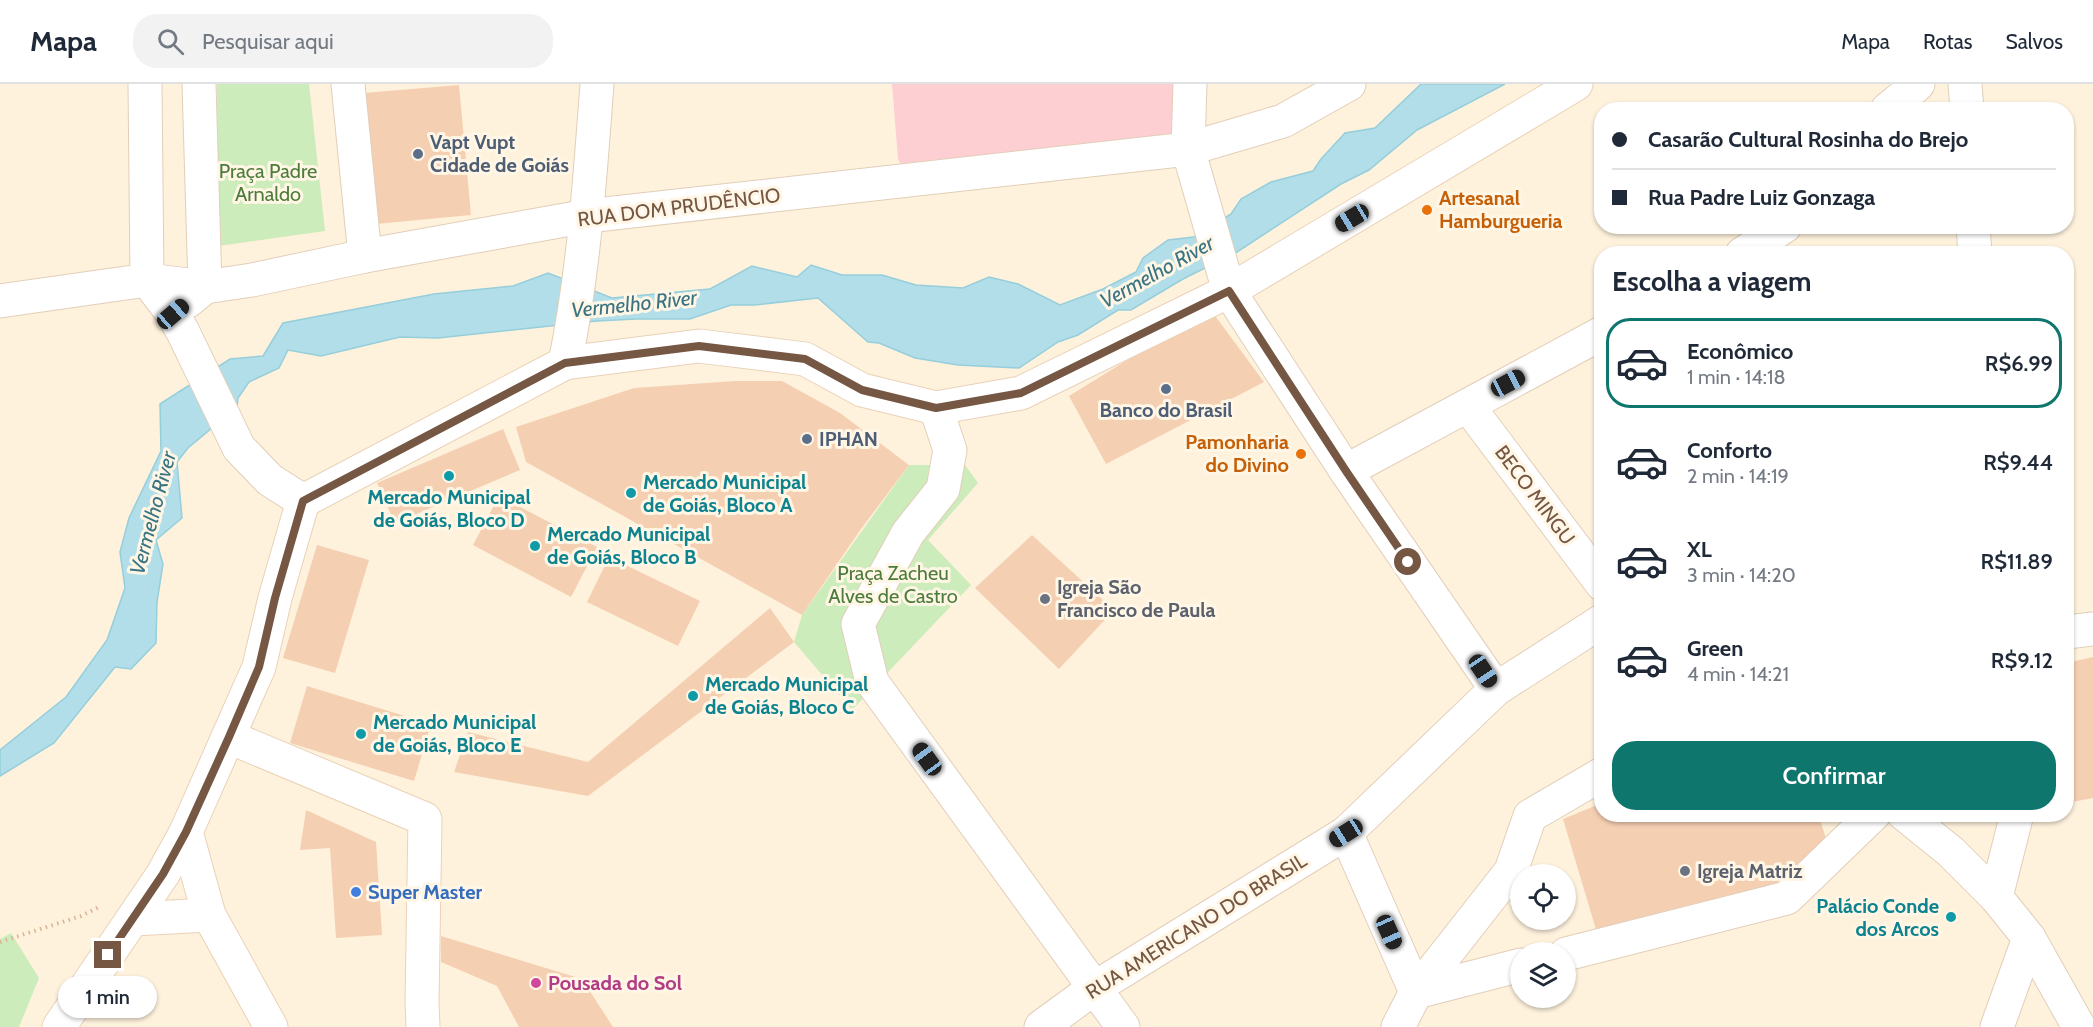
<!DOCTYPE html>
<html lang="pt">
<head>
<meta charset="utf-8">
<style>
  body { margin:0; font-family:Cabin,sans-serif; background:#f2f2f3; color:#1f2937; height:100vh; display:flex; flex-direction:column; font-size:22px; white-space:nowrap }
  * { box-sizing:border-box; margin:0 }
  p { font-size:20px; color:#747a83 }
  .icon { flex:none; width:33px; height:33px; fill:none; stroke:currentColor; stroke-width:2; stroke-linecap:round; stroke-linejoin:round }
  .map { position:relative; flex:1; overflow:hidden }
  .side { position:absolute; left:1594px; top:162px; width:480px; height:576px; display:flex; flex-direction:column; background:#fff; border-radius:24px; box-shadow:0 2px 4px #0004 }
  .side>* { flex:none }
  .top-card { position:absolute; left:1594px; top:18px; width:480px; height:132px; border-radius:24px; box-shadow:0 2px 4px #0004; display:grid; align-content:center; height:132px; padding:0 18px; background:#fff }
  .controls { position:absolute; left:1510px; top:780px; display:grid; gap:12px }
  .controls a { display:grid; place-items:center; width:66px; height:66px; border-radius:50%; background:#fff; box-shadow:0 2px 4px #0004; font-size:30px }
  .end { position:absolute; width:27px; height:27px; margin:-14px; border:8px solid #755744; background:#fff; box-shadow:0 0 0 3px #fff }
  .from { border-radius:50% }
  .bubble { position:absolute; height:42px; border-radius:21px; background:#fff; box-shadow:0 2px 4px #0004; font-size:20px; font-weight:600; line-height:42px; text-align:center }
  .car { position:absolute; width:18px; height:36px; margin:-18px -9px; border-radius:8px; box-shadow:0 0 4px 2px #0007; background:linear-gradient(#222 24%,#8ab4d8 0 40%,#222 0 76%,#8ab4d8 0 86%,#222 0) }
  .top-card b { display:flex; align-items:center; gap:21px; height:57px; font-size:22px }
  .top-card b+b { border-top:2px solid #e0e1e3 }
  .top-card i { width:15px; height:15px; background:#1f2937 }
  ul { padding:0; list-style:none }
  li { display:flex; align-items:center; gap:18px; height:90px; margin:0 12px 9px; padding:0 6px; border:3px solid transparent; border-radius:24px }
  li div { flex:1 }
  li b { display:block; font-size:22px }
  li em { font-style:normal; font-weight:600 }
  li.selected { border-color:#0f766e }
  li>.icon { width:54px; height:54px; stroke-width:1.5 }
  h2 { padding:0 18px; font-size:27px; line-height:72px }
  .button { display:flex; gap:12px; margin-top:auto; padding:12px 18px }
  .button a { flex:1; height:69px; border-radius:24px; background:#0f766e; color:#fff; font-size:24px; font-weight:600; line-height:69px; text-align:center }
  header { display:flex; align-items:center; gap:36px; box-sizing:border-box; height:84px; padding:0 30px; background:#fff; border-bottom:2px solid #e0e1e3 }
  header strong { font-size:28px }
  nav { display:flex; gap:33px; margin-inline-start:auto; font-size:21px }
  .search { width:420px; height:54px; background:#f2f2f3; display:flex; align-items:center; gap:15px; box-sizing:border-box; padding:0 21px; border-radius:24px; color:#747a83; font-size:22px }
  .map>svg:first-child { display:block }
  .medical { fill:#fdcfd3 }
  .green { fill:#cdecbb }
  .water { fill:#b1dee8; stroke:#96cedb; stroke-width:1.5 }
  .building { fill:#f5cfb2 }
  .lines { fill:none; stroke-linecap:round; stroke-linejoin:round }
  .street-casing { stroke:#e2ceb9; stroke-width:35 }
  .secondary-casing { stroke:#ead1b8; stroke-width:35 }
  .path { stroke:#dab396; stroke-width:4; stroke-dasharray:1.5 4.5; stroke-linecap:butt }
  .street { stroke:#fff; stroke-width:33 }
  .secondary { stroke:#fff; stroke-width:33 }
  .route { stroke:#755744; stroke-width:8 }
  .service-dot { fill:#5c6f8a; stroke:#fff6e5; stroke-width:2 }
  .food-dot { fill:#e8710a; stroke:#fff6e5; stroke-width:2 }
  .culture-dot { fill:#0f9aa8; stroke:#fff6e5; stroke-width:2 }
  .worship-dot { fill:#6b7280; stroke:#fff6e5; stroke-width:2 }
  .shop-dot { fill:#3f7fe0; stroke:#fff6e5; stroke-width:2 }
  .hotel-dot { fill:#d1479c; stroke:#fff6e5; stroke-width:2 }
  .labels { text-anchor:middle; stroke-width:6; stroke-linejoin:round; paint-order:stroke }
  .service-label { font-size:20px; font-weight:bold; fill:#4e5e75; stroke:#fff6e5; text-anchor:start }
  .park-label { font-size:20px; fill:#4c7c3b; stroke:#fff6e5 }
  .food-label { font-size:20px; font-weight:bold; fill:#c56008; stroke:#fff6e5; text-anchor:start }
  .street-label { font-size:20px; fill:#755744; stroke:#fff6e5 }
  .culture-label { font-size:20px; font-weight:bold; fill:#0d838f; stroke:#fff6e5; text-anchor:start }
  .worship-label { font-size:20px; font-weight:bold; fill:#5b616d; stroke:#fff6e5; text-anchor:start }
  .shop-label { font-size:20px; font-weight:bold; fill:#366cbe; stroke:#fff6e5; text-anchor:start }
  .hotel-label { font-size:20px; font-weight:bold; fill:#b23c85; stroke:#fff6e5; text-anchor:start }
  .water-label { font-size:21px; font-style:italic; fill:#3a7483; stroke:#fff6e5 }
</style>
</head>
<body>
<header>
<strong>Mapa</strong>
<div class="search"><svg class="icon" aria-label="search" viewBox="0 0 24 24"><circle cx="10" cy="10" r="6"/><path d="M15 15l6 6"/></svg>Pesquisar aqui</div>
<nav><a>Mapa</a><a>Rotas</a><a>Salvos</a></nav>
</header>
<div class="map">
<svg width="2093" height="943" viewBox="0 0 2093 943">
  <rect width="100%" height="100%" fill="#fef2dd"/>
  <path class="medical" d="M892 0H1177L1175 63 906 92 898 75Z"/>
  <g class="green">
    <path d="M217 0H309L325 147 218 162Z"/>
    <path d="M909 381H965L978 399 928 456 971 501 852 626 794 558 802 531Z"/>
    <path d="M11 849 39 894 19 943H0V855Z"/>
  </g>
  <path class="water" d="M1421 0H1505L1417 46 1369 86 1341 100 1237 168 1183 195 1131 226H1118L1078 251 1058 258 1019 284 958 281 915 274 879 259 868 258 818 214 754 221H731L690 235H636L597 237 438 254 400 253 321 272 288 266 279 284 249 298 238 314 237 323 188 364 177 378 182 434 156 456 163 480 157 518 156 559 131 585 115 583 54 659 0 692V666L66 613 107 556 125 504 120 468 129 434 161 367 160 320 230 275 263 272 283 239 434 210 513 202 548 189 612 214 710 205 752 182 797 193 811 181 842 191H882L916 201 963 204 989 193 1018 200 1060 221 1103 205 1136 188 1143 174 1168 156 1194 153 1231 130 1241 115 1271 98 1313 87 1321 75 1345 49 1375 44Z"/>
  <g class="building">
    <path d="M459 1 471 131 376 140 364 9Z"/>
    <path d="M1210 225 1264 298 1106 380 1069 312Z"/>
    <path d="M735 297H782L840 329 909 381 861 445 802 531 526 378 516 343 634 304Z"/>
    <path d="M503 345 520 386 395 439 377 399Z"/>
    <path d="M499 412 597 463 571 513 473 461Z"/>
    <path d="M1032 451 1114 526 1059 585 975 504Z"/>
    <path d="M317 461 369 476 335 589 283 574Z"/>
    <path d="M609 473 700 517 678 562 587 518Z"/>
    <path d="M770 524 794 558 588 712 454 688 468 648 588 678Z"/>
    <path d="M2093 573V714L2067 719V579Z"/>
    <path d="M307 602 431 640 414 697 290 659Z"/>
    <path d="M1602 719V730H1818L1828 760 1757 814 1597 849 1563 735Z"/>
    <path d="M306 726 376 758 382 851 336 854 330 764 300 766Z"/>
    <path d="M441 852 582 895 613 943H519L497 902 441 878Z"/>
  </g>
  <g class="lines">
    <defs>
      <g id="street">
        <path d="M145 0 147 196 173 230 183 248 239 364 270 396 303 417"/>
        <path d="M348 0 365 172"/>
        <path d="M1190 0 1188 65 1229 207 1346 387 1496 605"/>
        <path d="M1965 0 1967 26"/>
        <path d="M1887 26 1918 0"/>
        <path d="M1973 142 1975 170"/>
        <path d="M1742 170 1785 142"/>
        <path d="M0 217 147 196 205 203 252 196 365 172 587 132 1188 65 1283 37 1349 0"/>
        <path d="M188 217 205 203 199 0"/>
        <path d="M565 279C584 187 590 93 597 0"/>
        <path d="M1468 322 1602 500"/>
        <path d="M936 324 950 366 943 405 908 449 858 540 872 598 1123 943"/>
        <path d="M1346 387 1602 249"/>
        <path d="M2067 548 2093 545"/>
        <path d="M1904 730 1951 768 1996 813 2029 854 1997 943"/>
        <path d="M1346 749 1416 908"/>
        <path d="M1996 813 2017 730"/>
        <path d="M2029 854 2079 943"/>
        <path d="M1566 870 1787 814 1874 730"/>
        <path d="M1416 908 1521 881"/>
        <path d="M1041 943 1093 905 1346 749 1496 605 1602 537"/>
        <path d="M1398 943 1416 908 1511 787 1530 732 1602 690"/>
      </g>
      <g id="secondary">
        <path d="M229 653 425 735 422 919 423 943"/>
        <path d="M186 748 209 831 271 943"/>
        <path d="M133 835 209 831"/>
        <path d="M59 943 163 790 186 748 259 583 275 514 303 417 565 279 699 262 805 275 862 306 936 324 1021 309 1229 207 1576 0"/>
      </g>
    </defs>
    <use href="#street" class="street-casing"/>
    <use href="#secondary" class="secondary-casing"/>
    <path class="path" d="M0 858 81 832 101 822"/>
    <use href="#street" class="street"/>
    <use href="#secondary" class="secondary"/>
  </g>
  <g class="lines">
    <path class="route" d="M108 871 163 790 186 748 229 653 259 583 275 514 303 417 565 279 699 262 805 275 862 306 936 324 1021 309 1229 207 1346 387 1408 478"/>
  </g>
  <g class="service-dot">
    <circle cx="418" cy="70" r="6"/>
    <circle cx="1166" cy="305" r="6"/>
    <circle cx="807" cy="355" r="6"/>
  </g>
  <g class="food-dot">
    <circle cx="1427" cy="126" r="6"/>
    <circle cx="1301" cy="370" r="6"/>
  </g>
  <g class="culture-dot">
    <circle cx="449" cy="392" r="6"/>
    <circle cx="631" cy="409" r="6"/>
    <circle cx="535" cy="462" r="6"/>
    <circle cx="693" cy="612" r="6"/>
    <circle cx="361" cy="650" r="6"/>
    <circle cx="1951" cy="833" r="6"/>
  </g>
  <g class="worship-dot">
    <circle cx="1045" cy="515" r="6"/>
    <circle cx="1685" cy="787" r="6"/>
  </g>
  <circle class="shop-dot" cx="356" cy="808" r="6"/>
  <circle class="hotel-dot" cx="536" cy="899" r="6"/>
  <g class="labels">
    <g class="service-label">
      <text x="430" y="65">Vapt Vupt<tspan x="430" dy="23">Cidade de Goiás</tspan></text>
      <text x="1166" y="333" text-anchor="middle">Banco do Brasil</text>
      <text x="819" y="362">IPHAN</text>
    </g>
    <g class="park-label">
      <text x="268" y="94">Praça Padre<tspan x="268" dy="23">Arnaldo</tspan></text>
      <text x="893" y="496">Praça Zacheu<tspan x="893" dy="23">Alves de Castro</tspan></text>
    </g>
    <g class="food-label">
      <text x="1439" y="121">Artesanal<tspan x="1439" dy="23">Hamburgueria</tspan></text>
      <text x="1289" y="365" text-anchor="end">Pamonharia<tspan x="1289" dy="23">do Divino</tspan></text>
    </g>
    <g class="street-label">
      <text transform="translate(679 123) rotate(-7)" y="7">RUA DOM PRUDÊNCIO</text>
      <text transform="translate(1535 411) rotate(53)" y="7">BECO MINGU</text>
      <text transform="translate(1196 842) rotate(-32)" y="7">RUA AMERICANO DO BRASIL</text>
    </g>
    <g class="culture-label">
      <text x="643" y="405">Mercado Municipal<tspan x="643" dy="23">de Goiás, Bloco A</tspan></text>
      <text x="449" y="420" text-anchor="middle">Mercado Municipal<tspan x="449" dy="23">de Goiás, Bloco D</tspan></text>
      <text x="547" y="457">Mercado Municipal<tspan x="547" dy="23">de Goiás, Bloco B</tspan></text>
      <text x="705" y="607">Mercado Municipal<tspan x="705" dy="23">de Goiás, Bloco C</tspan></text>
      <text x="373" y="645">Mercado Municipal<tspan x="373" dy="23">de Goiás, Bloco E</tspan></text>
      <text x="1939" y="829" text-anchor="end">Palácio Conde<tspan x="1939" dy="23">dos Arcos</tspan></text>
    </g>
    <g class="worship-label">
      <text x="1057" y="510">Igreja São<tspan x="1057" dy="23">Francisco de Paula</tspan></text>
      <text x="1697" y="794">Igreja Matriz</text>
    </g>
    <g class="shop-label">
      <text x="368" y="815">Super Master</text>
    </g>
    <g class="hotel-label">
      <text x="548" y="906">Pousada do Sol</text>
    </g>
    <g class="water-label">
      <text transform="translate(1157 188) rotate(-29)" y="7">Vermelho River</text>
      <text transform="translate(634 220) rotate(-6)" y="7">Vermelho River</text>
      <text transform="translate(153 429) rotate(-75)" y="7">Vermelho River</text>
    </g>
  </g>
</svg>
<div class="controls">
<a><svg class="icon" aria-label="locate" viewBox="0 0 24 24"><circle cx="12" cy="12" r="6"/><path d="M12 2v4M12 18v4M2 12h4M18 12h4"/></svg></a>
<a><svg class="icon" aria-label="layers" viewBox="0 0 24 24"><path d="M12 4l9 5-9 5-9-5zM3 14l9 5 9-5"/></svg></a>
</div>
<i class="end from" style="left:1408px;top:478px"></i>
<i class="end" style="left:108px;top:871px"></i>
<div class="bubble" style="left:58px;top:892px;width:99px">1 min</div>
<i class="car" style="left:1352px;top:134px;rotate:239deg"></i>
<i class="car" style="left:173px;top:230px;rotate:49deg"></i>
<i class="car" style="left:1508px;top:299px;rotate:62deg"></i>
<i class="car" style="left:1483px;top:587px;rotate:146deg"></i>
<i class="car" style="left:927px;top:675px;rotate:324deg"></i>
<i class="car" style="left:1346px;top:749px;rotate:238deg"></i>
<i class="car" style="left:1389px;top:848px;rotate:156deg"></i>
<div class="top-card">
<b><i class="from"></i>Casarão Cultural Rosinha do Brejo</b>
<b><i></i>Rua Padre Luiz Gonzaga</b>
</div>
<section class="side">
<h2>Escolha a viagem</h2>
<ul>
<li class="selected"><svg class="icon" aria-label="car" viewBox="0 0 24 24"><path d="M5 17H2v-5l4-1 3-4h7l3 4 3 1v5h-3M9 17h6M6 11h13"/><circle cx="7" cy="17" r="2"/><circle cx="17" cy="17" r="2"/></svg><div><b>Econômico</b><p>1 min · 14:18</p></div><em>R$6.99</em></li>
<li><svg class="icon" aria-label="car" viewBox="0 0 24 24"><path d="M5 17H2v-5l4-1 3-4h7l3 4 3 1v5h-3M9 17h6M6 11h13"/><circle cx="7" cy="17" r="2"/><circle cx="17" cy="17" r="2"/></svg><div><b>Conforto</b><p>2 min · 14:19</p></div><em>R$9.44</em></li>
<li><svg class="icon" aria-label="car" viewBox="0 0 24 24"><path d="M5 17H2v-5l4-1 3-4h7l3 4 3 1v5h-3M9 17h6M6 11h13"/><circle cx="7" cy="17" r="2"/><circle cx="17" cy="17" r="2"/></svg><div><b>XL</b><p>3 min · 14:20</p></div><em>R$11.89</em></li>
<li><svg class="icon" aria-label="car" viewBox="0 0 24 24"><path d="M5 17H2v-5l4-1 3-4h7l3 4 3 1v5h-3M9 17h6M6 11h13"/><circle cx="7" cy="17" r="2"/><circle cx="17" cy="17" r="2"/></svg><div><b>Green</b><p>4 min · 14:21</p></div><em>R$9.12</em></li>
</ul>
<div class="button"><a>Confirmar</a></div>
</section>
</div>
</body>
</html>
